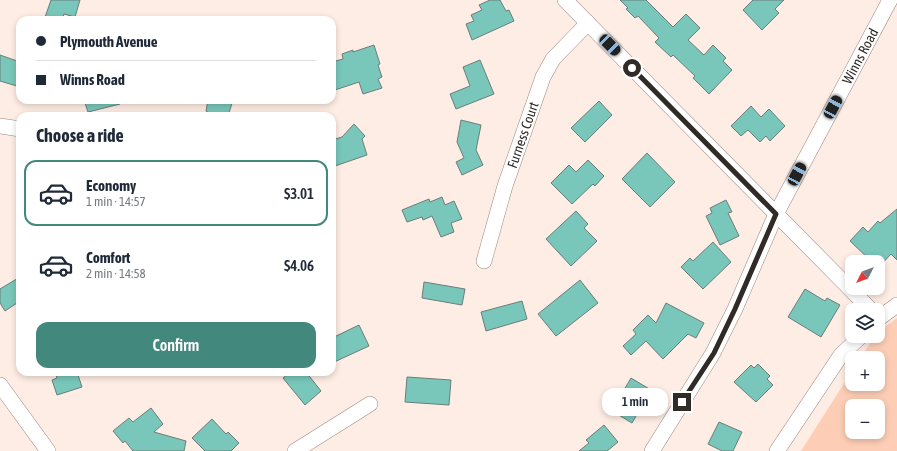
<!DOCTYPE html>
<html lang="en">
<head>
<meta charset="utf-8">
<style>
  body { margin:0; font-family:"Asap Condensed",sans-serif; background:#f2f2f3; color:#1f2937; height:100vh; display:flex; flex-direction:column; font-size:15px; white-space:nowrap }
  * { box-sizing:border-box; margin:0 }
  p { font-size:13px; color:#747a83 }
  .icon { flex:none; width:22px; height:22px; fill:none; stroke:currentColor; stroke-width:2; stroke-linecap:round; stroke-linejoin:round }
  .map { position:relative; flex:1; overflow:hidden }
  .sheet { position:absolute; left:16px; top:112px; width:320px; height:264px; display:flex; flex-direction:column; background:#fff; border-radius:12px; box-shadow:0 2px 6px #0003 }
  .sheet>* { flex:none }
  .banner { position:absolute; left:16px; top:16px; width:320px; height:88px; border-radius:12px; box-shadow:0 2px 6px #0003; display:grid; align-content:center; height:88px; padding:0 20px; background:#fff }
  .needle { width:26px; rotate:228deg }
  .controls { position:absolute; left:845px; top:255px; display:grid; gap:8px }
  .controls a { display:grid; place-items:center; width:40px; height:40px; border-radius:8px; background:#fff; box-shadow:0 2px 6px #0003; font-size:20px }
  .end { position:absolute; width:18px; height:18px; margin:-9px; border:5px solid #312b27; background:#fff; box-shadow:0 0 0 2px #fff }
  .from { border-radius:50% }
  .bubble { position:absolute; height:28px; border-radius:12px; background:#fff; box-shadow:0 2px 6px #0003; font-size:13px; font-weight:600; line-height:28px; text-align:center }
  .car { position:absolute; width:12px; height:24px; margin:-12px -6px; border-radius:5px; box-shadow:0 0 3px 1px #0007; background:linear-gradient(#222 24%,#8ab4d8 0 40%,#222 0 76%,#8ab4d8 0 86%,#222 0) }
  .banner b { display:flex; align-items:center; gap:14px; height:38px; font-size:15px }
  .banner b+b { border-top:1px solid #e0e1e3 }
  .banner i { width:10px; height:10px; background:#1f2937 }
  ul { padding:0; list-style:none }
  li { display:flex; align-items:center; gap:12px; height:66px; margin:0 8px 6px; padding:0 12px; border:2px solid transparent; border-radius:12px }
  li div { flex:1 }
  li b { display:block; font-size:15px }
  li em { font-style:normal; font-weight:600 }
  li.on { border-color:#43887d }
  li>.icon { width:36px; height:36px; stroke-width:1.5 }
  h2 { padding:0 20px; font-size:18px; line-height:48px }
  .cta { display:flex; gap:8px; margin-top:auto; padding:8px 20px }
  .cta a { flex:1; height:46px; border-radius:12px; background:#43887d; color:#fff; font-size:16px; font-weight:600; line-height:46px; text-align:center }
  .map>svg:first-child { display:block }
  .green { fill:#fdceb5; fill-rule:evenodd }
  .building { fill:#79c7ba; stroke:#6b7d7a }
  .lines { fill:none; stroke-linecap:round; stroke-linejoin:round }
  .minor-casing { stroke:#998981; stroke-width:16 }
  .minor { stroke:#fff; stroke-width:15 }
  .route { stroke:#312b27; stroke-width:5 }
  .labels { text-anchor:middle; stroke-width:3; stroke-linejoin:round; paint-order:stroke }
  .street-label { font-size:14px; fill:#312b27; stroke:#fefefe }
</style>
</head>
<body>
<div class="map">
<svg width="897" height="451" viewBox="0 0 897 451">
  <rect width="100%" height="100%" fill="#feede4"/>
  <path class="green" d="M897 318V451H801L852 371V384H878V358H860L875 336H878V332ZM852 406H878V432H852Z"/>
  <g class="building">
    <path d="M51 0H80L75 17 64 14 62 20H44Z"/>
    <path d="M490 0H500L506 11 509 10 514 21 472 40 466 24 474 21 471 15 482 10 479 5Z"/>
    <path d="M620 0H646L673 27 686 14 700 28 688 40 704 55 713 45 726 58 723 61 732 70 709 94 693 78 695 76 673 55 671 57 655 42 659 38 638 16 635 18 626 9 628 8Z"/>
    <path d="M753 0H784L775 9 779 13 762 30 743 10Z"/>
    <path d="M374 45 380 64 378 65 382 77 378 79 382 88 363 94 359 82 332 91V76L335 75 332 62 343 59 342 54 353 50V52Z"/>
    <path d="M0 55 20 62V87L0 81Z"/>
    <path d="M480 60 494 94 456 109 450 94 470 86 463 67Z"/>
    <path d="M84 100H119L120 104 88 112Z"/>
    <path d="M208 100H233L228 116H213L206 111Z"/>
    <path d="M599 101 612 115 585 142 571 128Z"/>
    <path d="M751 106 761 117 769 109 785 126 770 141 766 136 760 142 748 130 741 136 731 126Z"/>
    <path d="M461 120 481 125 476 150 483 165 462 175 456 162 464 158 457 142Z"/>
    <path d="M354 124 365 136 362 139 367 155 332 167V140L342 137Z"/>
    <path d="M647 153 675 182 650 207 622 179Z"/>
    <path d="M588 160 604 176 595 186 593 184 572 204 551 183 569 165 576 172Z"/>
    <path d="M442 197 445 205 454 201 462 219 451 223 454 232 441 237 432 216 423 220 422 217 407 222 402 210 429 199 430 202Z"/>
    <path d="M726 200 732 212 728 213 739 236 720 245 706 216 712 213 710 208Z"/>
    <path d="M897 209V260L891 254 878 268V262H872L850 241 863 227 868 232 878 221 880 223Z"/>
    <path d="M576 211 588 224 584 228 597 241 571 266 546 239Z"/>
    <path d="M713 242 731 262 703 289 681 267 690 258 693 261Z"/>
    <path d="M20 277V301L5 311 0 303V289Z"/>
    <path d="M580 280 598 303 556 336 538 314Z"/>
    <path d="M424 282 465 289 462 305 422 298Z"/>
    <path d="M805 289 825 301 827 298 840 305 821 337 788 317Z"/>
    <path d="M522 301 527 319 486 331 481 312Z"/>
    <path d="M666 303 704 323 696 338 688 334 663 359 646 341 631 355 623 346 636 334 633 330 648 315 656 323Z"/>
    <path d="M359 325 369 346 332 363V338Z"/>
    <path d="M758 364 770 376 767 379 773 385 756 402 734 382 751 365 754 368Z"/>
    <path d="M55 372H77L82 387 57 395 52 380 57 378Z"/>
    <path d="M290 372H306L321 391 305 405 283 378Z"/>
    <path d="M407 377 451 380 449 405 405 402Z"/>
    <path d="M631 378 651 390 632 423 617 414 621 411 614 407Z"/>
    <path d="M151 408 163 424 154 432 186 441 184 451H133L125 441 123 443 113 431 129 418 133 422Z"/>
    <path d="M212 419 226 434 228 432 239 443 231 451H205L192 438Z"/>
    <path d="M719 422 742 432 733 451H722L708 444Z"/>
    <path d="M604 425 618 442 607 451H579L589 443 586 440Z"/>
  </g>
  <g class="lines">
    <defs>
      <g id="minor">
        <path d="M565 0 871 310"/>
        <path d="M0 126 20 129"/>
        <path id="s1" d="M484 261 505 186 543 77 553 59 588 23"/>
        <path d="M878 319 897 305"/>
        <path d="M0 385 48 451"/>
        <path d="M295 451 370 404"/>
        <path id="s2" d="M652 451 713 353 735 309 776 214 890 0"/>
        <path d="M777 451 841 355 861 336"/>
      </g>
    </defs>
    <use href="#minor" class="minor-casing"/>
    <use href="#minor" class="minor"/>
  </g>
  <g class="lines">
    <path class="route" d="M632 68 776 214 735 309 714 353 682 402"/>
  </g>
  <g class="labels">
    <g class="street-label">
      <text dy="5" stroke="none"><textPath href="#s2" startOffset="447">Winns Road</textPath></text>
      <text dy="5" stroke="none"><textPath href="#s1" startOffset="132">Furness Court</textPath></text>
    </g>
  </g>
</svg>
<div class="controls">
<a><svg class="needle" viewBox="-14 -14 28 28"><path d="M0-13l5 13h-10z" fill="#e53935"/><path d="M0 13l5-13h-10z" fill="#747a83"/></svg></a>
<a><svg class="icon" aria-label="layers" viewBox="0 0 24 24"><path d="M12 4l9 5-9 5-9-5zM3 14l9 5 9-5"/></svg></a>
<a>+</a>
<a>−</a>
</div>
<i class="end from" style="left:632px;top:68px"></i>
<i class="end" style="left:682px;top:402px"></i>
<div class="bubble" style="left:602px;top:388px;width:66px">1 min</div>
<i class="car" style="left:610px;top:45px;rotate:135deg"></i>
<i class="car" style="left:833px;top:107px;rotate:28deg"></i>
<i class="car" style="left:797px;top:174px;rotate:28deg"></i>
<div class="banner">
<b><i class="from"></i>Plymouth Avenue</b>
<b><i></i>Winns Road</b>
</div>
<section class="sheet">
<h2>Choose a ride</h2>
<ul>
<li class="on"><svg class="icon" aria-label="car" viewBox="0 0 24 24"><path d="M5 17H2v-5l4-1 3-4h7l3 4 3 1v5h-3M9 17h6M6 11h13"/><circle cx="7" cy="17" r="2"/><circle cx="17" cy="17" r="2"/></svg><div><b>Economy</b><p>1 min · 14:57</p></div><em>$3.01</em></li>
<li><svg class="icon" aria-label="car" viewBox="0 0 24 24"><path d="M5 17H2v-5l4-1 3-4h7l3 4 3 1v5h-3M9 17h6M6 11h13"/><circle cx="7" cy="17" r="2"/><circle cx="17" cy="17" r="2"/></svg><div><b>Comfort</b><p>2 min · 14:58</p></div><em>$4.06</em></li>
</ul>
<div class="cta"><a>Confirm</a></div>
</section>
</div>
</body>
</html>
